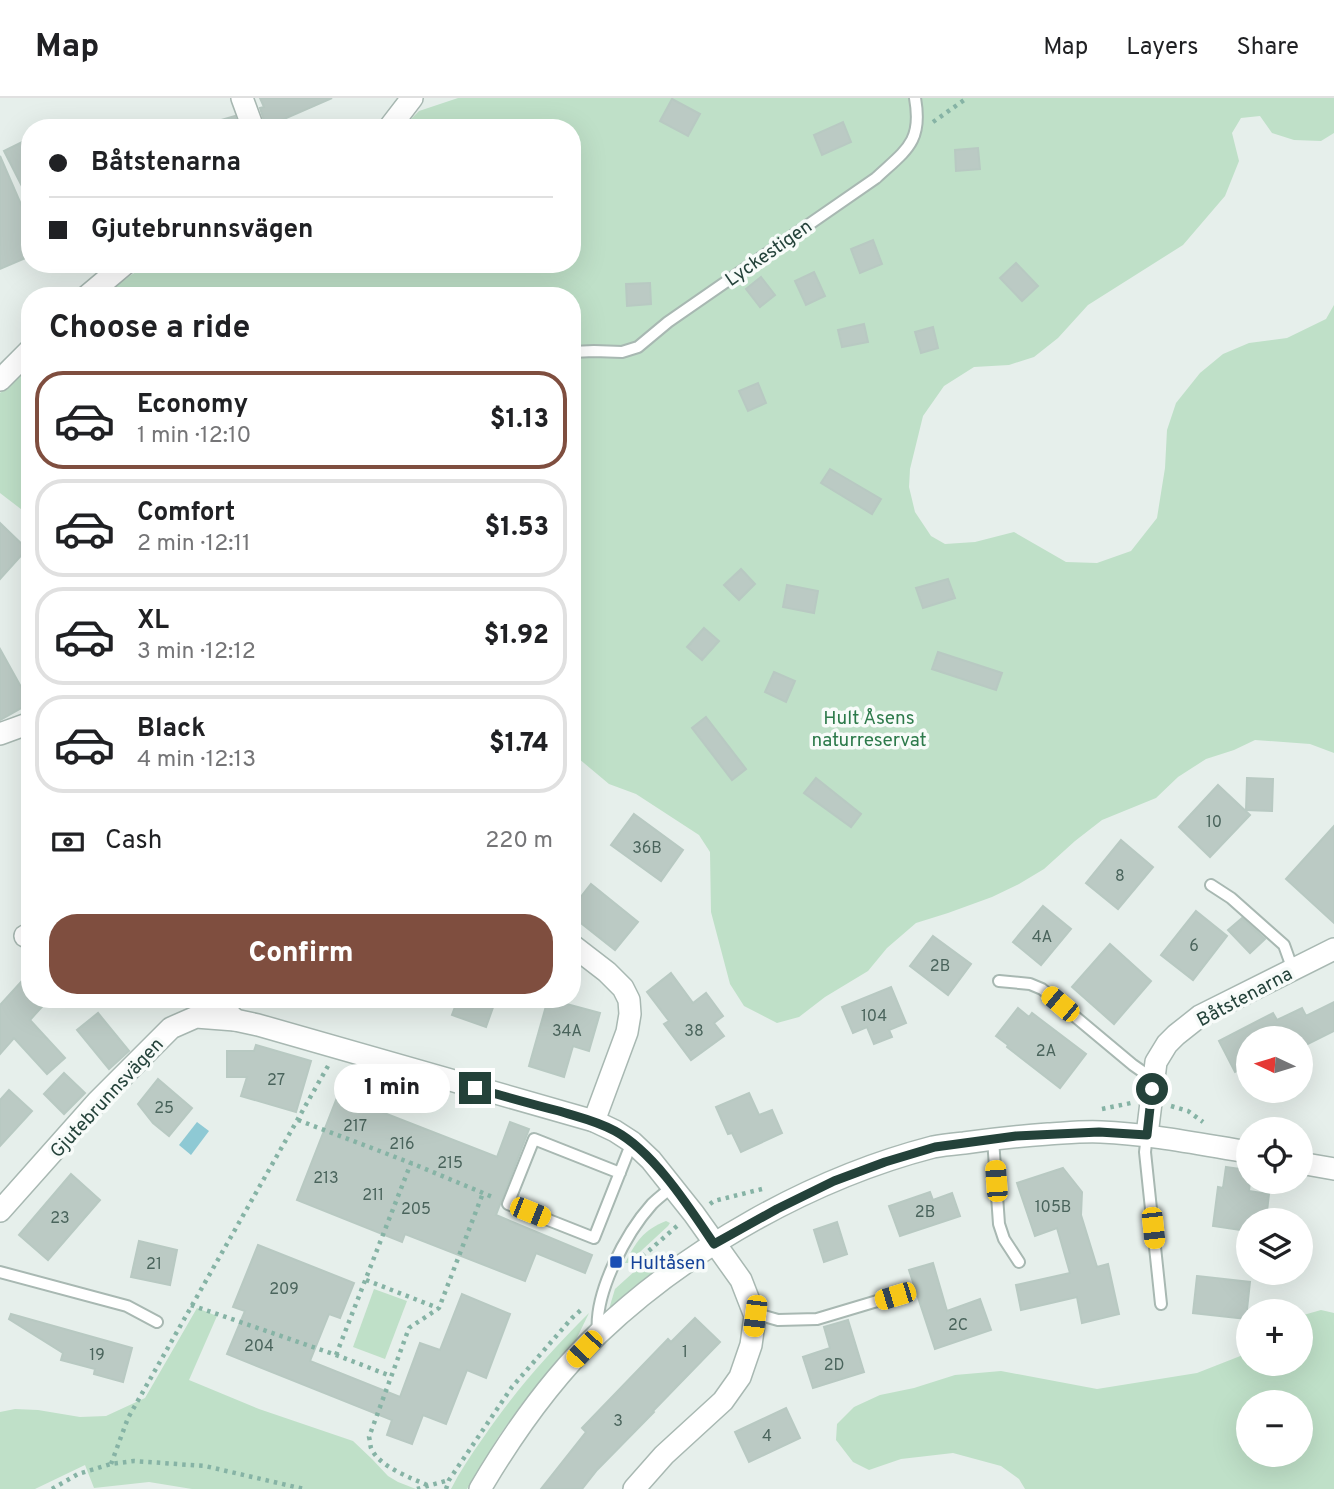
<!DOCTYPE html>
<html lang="en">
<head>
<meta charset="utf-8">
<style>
  body { margin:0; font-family:Overpass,sans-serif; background:#f6f6f6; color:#202124; height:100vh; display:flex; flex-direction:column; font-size:26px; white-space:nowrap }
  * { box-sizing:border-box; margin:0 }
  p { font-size:23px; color:#757577 }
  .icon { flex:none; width:38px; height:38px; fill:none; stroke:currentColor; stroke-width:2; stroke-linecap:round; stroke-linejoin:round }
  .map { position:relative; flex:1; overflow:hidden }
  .details { position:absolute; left:21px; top:189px; width:560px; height:721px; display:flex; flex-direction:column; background:#fff; border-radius:28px; box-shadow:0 7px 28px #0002 }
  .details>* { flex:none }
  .guide { position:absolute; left:21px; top:21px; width:560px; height:154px; border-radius:28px; box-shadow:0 7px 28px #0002; display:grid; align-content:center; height:154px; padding:0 28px; background:#fff }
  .needle { width:46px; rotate:274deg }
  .fabs { position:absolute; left:1236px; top:928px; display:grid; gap:14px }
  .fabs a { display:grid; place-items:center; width:77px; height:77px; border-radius:50%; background:#fff; box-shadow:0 7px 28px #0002; font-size:35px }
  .end { position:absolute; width:32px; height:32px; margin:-16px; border:9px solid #24423a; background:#fff; box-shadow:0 0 0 4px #fff }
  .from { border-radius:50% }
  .bubble { position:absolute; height:49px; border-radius:24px; background:#fff; box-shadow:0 7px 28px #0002; font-size:23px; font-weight:800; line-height:49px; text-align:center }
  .car { position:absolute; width:21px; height:42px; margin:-21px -10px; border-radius:9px; box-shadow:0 0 5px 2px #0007; background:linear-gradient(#f5c518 24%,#345 0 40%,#f5c518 0 76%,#345 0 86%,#f5c518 0) }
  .guide b { display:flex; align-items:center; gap:24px; height:66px; font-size:26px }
  .guide b+b { border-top:2px solid #e0e0e0 }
  .guide i { width:18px; height:18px; background:#202124 }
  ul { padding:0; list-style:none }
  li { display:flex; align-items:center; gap:21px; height:98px; margin:0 14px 10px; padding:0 14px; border:4px solid #e0e0e0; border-radius:28px }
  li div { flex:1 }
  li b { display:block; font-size:26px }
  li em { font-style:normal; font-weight:800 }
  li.active { border-color:#7f4e3f }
  li>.icon { width:63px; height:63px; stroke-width:1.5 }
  h2 { padding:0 28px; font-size:32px; line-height:84px }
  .pay { display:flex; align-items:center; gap:18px; height:77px; padding:0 28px; font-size:26px }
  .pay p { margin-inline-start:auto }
  .action { display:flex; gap:14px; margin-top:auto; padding:14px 28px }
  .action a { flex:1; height:80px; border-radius:28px; background:#7f4e3f; color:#fff; font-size:28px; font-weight:800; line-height:80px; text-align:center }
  header { display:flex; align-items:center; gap:42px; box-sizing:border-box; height:98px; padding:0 35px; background:#fff; border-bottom:2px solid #e0e0e0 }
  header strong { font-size:33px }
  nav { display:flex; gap:38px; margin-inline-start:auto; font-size:24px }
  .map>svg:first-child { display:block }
  .green { fill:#bfe0c8; fill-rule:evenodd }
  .water { fill:#8ec9d4 }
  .building { fill:#bbcac4; stroke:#b8c9c2; stroke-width:2 }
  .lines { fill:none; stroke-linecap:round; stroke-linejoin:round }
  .service-casing { stroke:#a8b8b2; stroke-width:14 }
  .minor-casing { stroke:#a8b8b2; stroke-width:24 }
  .path { stroke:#86b3a5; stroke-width:4.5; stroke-dasharray:3.5 5; stroke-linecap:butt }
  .service { stroke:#fff; stroke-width:10 }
  .minor { stroke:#fff; stroke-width:21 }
  .route { stroke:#24423a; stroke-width:9 }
  .transit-dot { fill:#1a4fb4; stroke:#f7fbf9; stroke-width:2.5 }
  .labels { text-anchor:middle; stroke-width:7; stroke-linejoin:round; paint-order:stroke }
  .number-label { font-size:16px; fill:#4a645c }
  .street-label { font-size:19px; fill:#24423a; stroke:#f7fbf9 }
  .park-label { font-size:19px; fill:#2d7a4b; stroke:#f7fbf9 }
  .transit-label { font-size:19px; fill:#164399; stroke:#f7fbf9; text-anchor:start }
</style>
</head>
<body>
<header>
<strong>Map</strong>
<nav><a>Map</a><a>Layers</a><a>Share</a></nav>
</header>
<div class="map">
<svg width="1334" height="1391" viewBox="0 0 1334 1391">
  <rect width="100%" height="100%" fill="#e6efeb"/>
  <g class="green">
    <path d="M458 0H1334V35L1321 43 1294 42 1272 35 1260 18 1241 20 1232 35 1239 63 1225 98 1183 147 1088 207 1058 240 1034 259 1009 267 974 269 944 288 923 318 910 371 909 389 915 414 931 438 945 446 975 444 1014 434 1066 464 1097 465 1131 453 1157 420 1165 370 1167 332 1176 305 1200 275 1223 256 1249 245 1287 240 1326 221 1334 207V655L1310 646 1255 642 1234 652 1206 661 1178 679 1156 700 1102 722 1075 743 1044 771 1019 786 992 799 948 815 916 825 887 850 868 873 825 899 799 919 777 925 744 908 730 886 711 814 710 754 699 737 636 696 609 686 572 655V198H103L131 177 149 166H572V30H402L419 13Z"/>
    <path d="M30 266V418L0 395V295Z"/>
    <path d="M666 1123 670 1125 668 1128 628 1165H625C636 1144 643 1132 666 1123Z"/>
    <path d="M650 1162 656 1164 662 1168 609 1211 615 1191 646 1163Z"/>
    <path d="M374 1191 407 1203 385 1261 353 1249Z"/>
    <path d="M197 1210 217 1218 189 1282 259 1311 353 1343 372 1361 388 1378 398 1384 416 1391H192L149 1384 94 1390 85 1367 35 1391H0V1314L15 1311 38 1312 80 1319 106 1318 145 1300Z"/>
    <path d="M1321 1212 1334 1215V1391H1025L1019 1381 1001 1368 953 1355 901 1361 869 1372 853 1364 836 1342 837 1326 854 1309 880 1297 914 1290 955 1277 1001 1273 1097 1291 1197 1275 1248 1255V1265H1300V1218ZM1248 1304H1300V1356H1248Z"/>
    <path d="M589 1215 573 1248 521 1307 499 1338 467 1391H451C460 1373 471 1357 483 1340 514 1294 550 1254 589 1215Z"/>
  </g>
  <path class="water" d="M197 1024 209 1033 191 1057 179 1047Z"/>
  <g class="building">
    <path d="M260 0H332L266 29 260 10 264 9Z"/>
    <path d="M672 1 700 16 688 38 660 23Z"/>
    <path d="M235 18 239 30H212L211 25Z"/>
    <path d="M843 24 851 44 822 57 814 37Z"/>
    <path d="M30 40V104L4 53Z"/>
    <path d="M978 50 980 71 956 73 955 52Z"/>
    <path d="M0 58 30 127V158L0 171Z"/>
    <path d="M873 142 882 166 860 175 851 151Z"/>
    <path d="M1016 165 1038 188 1022 203 1000 180Z"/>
    <path d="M814 174 825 198 806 207 795 183Z"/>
    <path d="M761 179 775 197 760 209 746 191Z"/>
    <path d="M650 185 651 206 627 208 626 186Z"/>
    <path d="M864 226 868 244 842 249 838 232Z"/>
    <path d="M933 229 938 250 921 255 915 234Z"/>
    <path d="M758 285 766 305 748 313 739 293Z"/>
    <path d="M830 371 881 401 872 416 821 385Z"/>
    <path d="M0 425 27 451 0 481Z"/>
    <path d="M741 471 755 486 739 502 724 487Z"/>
    <path d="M948 481 955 500 923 510 916 490Z"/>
    <path d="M787 487 818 493 814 515 783 509Z"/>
    <path d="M704 530 719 543 702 562 687 549Z"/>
    <path d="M0 551 30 605 0 622Z"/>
    <path d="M938 554 1002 575 996 592 932 571Z"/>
    <path d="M774 574 795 583 786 604 765 594Z"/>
    <path d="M706 619 746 671 732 682 692 630Z"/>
    <path d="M816 680 861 716 851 729 804 695Z"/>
    <path d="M1247 680 1273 681 1272 713 1246 712Z"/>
    <path d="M1218 687 1250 717 1210 759 1179 729Z"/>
    <path d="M634 716 683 752 661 783 611 747Z"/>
    <path d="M1334 728V825L1286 781Z"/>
    <path d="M1121 742 1153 769 1118 811 1086 785Z"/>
    <path d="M591 786 638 824 615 852 572 818V810Z"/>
    <path d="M1043 808 1071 831 1041 867 1013 844Z"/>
    <path d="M1196 813 1227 838 1193 882 1161 857Z"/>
    <path d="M1242 820 1265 841 1250 855 1228 832Z"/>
    <path d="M933 838 971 866 948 897 910 868Z"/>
    <path d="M1110 846 1151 883 1114 926 1072 889Z"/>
    <path d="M30 874V901H49L30 922 65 960 47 976 14 940 0 956V907Z"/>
    <path d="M671 875 693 905 706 895 723 918 714 925 724 938 691 962 664 926 669 923 647 894Z"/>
    <path d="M891 889 906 925 889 932 892 939 874 946 867 929 853 935 842 909Z"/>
    <path d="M458 901H496L486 929 452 917Z"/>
    <path d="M548 901 600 915 589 953 573 948 564 979 529 968Z"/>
    <path d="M1334 904V933L1300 950V940H1248V967L1235 974 1219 943 1273 915 1277 922 1302 910 1306 918Z"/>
    <path d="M1018 910 1029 919 1032 915 1086 956 1060 990 1007 949 1008 947 996 938Z"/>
    <path d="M98 915 129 953 109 971 77 932Z"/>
    <path d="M256 947 311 963 296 1014 241 998 247 979H227V953H254Z"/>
    <path d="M64 975 85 995 64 1016 44 996Z"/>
    <path d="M158 981 192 1010 169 1038 153 1025 138 1006Z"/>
    <path d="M9 992 32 1013 0 1048V1002Z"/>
    <path d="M749 995 759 1017 772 1012 782 1035 741 1054 732 1035 728 1036 716 1009Z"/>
    <path d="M338 997 497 1059 510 1024 529 1031 496 1117 592 1157 585 1175 536 1155 525 1183 405 1136 402 1144 297 1102Z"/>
    <path d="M1226 1069 1248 1072V1083H1250L1249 1093 1269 1096 1266 1122H1248V1133L1213 1128 1218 1089 1223 1090Z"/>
    <path d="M1063 1070 1082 1094 1081 1117 1097 1169 1108 1166 1119 1216 1082 1225 1077 1199 1021 1212 1016 1187 1070 1175 1057 1130 1035 1138 1017 1085Z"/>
    <path d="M71 1076 100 1102 48 1162 19 1137Z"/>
    <path d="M930 1094 933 1102 952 1095 960 1118 900 1138 889 1108Z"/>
    <path d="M837 1124 847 1156 824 1164 814 1132Z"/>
    <path d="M139 1143 177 1152 170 1187 131 1179Z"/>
    <path d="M258 1147 354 1185 340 1220 329 1216 310 1263 400 1299 420 1245 440 1252 462 1196 510 1216 486 1280 467 1272 446 1326 423 1317 412 1346 387 1337 392 1322 227 1256 245 1213 233 1209Z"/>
    <path d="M933 1165 947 1213 980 1201 991 1232 935 1251 909 1172Z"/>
    <path d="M1197 1178 1250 1184 1246 1221 1193 1215Z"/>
    <path d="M11 1216 132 1250 123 1284 94 1276 95 1271 61 1262 63 1255 9 1221Z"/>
    <path d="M695 1220 720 1244 653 1313 654 1314 597 1372 582 1391H541L586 1334 582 1330 668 1241 671 1244Z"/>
    <path d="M848 1222 864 1274 813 1290 803 1259 830 1250 824 1229Z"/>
    <path d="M786 1310 800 1340 749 1364 735 1334Z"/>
  </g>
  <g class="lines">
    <defs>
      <g id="service">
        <path d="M572 254 594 253 622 254 638 249 668 224 876 80C906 52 923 44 915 0"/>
        <path d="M1211 787 1231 800 1284 847 1293 872"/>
        <path d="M999 883 1030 886 1042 891 1133 967 1143 974 1153 977"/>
        <path d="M1147 1037 1145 1054 1161 1206"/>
        <path d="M993 1041 999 1126 1004 1141 1019 1164"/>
        <path d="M620 1075 534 1041 508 1106 594 1140 632 1044"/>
        <path d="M0 1174 127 1208 157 1224"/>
        <path d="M755 1218H764L778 1222 817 1221 904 1195"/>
        <path d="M598 1234C594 1195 626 1135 652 1106 658 1100 666 1094 672 1089"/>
      </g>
      <g id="minor">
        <path d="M242 0 253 30"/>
        <path d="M389 30 412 0"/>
        <path d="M87 198 125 166"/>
        <path d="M0 282 30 252"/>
        <path d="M0 636 30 625"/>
        <path d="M25 838 30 840"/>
        <path d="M572 847 607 874 623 890 629 902 630 916 627 934 594 1023"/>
        <path d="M210 901 218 904 235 922"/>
        <path d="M1147 1037 1156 964 1167 946 1176 937 1200 918 1334 851"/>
        <path d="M1300 1065 1334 1071"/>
        <path d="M0 1113 97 1004 171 930 196 919 235 922 258 927 594 1023 615 1033 632 1044 651 1062 694 1116 741 1182 755 1218 751 1247 740 1279 723 1303 664 1357 634 1391"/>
        <path d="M480 1391C513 1335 551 1281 598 1236 688 1150 813 1080 933 1049 943 1047 954 1046 964 1045 992 1041 1020 1038 1048 1036 1066 1035 1084 1033 1101 1034 1151 1036 1199 1046 1248 1054"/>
      </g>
    </defs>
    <use href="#service" class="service-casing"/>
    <use href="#minor" class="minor-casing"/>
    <g class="path">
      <path d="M933 24 967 0"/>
      <path d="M1171 1008 1188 1013 1203 1024"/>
      <path d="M1102 1011 1131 1005"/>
      <path d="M298 1022 411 1065 495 1100"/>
      <path d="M710 1106 714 1103 762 1091"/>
      <path d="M636 1164 677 1128"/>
      <path d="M366 1182 438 1210"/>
      <path d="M191 1207 336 1257 391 1278"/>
      <path d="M336 1257 411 1065"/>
      <path d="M111 1366 128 1320 328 968"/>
      <path d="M427 1387C411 1380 378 1368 371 1350 370 1346 370 1342 369 1339L409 1230 439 1210 483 1095"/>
      <path d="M52 1391 78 1376 111 1366 134 1363 205 1368 304 1391"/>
      <path d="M417 1391 449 1382"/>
      <path d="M446 1391 449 1382 512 1289 572 1220 582 1211"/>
    </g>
    <use href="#service" class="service"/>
    <use href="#minor" class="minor"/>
  </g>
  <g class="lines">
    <path class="route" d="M475 990C503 998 531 1006 559 1013 578 1019 597 1023 615 1033 654 1054 689 1109 714 1146L777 1111 834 1083 885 1064 935 1049 1016 1038 1099 1034 1147 1037 1152 991"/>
  </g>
  <rect class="transit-dot" x="609" y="1157" width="14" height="14" rx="3.5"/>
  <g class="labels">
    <g class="number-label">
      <text x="1214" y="729">10</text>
      <text x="647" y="755">36B</text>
      <text x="1120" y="783">8</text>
      <text x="1042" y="844">4A</text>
      <text x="1194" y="853">6</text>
      <text x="940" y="873">2B</text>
      <text x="874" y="923">104</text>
      <text x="567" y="938">34A</text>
      <text x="694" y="938">38</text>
      <text x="1046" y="958">2A</text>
      <text x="276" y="987">27</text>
      <text x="164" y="1015">25</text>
      <text x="355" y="1033">217</text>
      <text x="402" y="1051">216</text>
      <text x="450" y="1070">215</text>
      <text x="326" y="1085">213</text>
      <text x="373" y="1102">211</text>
      <text x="1053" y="1114">105B</text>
      <text x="416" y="1116">205</text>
      <text x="925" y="1119">2B</text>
      <text x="60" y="1125">23</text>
      <text x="154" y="1171">21</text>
      <text x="284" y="1196">209</text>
      <text x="958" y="1232">2C</text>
      <text x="259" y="1253">204</text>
      <text x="685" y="1259">1</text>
      <text x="97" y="1262">19</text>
      <text x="834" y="1272">2D</text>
      <text x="618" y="1328">3</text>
      <text x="767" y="1343">4</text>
    </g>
    <g class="street-label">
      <text transform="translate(768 154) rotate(-35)" y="7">Lyckestigen</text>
      <text transform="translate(1244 898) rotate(-28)" y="7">Båtstenarna</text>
      <text transform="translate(106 999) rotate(-47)" y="7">Gjutebrunnsvägen</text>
    </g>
    <g class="park-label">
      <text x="869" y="626">Hult Åsens<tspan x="869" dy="22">naturreservat</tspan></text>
    </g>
    <g class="transit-label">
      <text x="630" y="1171">Hultåsen</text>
    </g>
  </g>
</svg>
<div class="fabs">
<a><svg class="needle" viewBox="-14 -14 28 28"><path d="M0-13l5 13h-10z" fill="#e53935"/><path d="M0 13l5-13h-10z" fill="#757577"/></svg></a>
<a><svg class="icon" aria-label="locate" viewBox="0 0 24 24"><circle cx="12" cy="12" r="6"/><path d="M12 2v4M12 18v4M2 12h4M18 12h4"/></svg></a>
<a><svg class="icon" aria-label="layers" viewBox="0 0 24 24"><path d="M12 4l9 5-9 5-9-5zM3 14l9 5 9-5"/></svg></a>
<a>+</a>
<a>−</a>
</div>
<i class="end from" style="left:1152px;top:991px"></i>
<i class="end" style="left:475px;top:990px"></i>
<div class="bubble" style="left:334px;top:966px;width:116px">1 min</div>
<i class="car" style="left:1060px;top:906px;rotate:310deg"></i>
<i class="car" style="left:996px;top:1083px;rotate:356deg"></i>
<i class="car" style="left:530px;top:1114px;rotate:112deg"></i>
<i class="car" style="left:1153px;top:1130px;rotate:174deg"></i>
<i class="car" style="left:895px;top:1198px;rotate:253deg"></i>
<i class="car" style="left:755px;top:1218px;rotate:187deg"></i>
<i class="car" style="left:584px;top:1251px;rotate:223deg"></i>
<div class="guide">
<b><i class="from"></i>Båtstenarna</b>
<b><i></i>Gjutebrunnsvägen</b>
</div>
<section class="details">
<h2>Choose a ride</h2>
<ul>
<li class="active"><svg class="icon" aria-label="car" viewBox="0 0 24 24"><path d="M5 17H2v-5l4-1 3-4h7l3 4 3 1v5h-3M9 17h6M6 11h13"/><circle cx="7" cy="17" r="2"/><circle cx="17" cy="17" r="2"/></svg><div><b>Economy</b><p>1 min · 12:10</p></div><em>$1.13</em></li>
<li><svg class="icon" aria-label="car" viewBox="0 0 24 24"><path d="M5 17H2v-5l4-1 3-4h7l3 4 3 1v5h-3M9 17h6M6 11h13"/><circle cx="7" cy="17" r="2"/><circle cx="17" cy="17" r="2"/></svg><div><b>Comfort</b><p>2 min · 12:11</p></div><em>$1.53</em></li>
<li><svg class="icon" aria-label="car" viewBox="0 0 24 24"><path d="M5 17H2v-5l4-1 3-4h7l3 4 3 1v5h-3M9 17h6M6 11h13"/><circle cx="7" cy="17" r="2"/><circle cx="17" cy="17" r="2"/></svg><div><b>XL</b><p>3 min · 12:12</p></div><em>$1.92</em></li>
<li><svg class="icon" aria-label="car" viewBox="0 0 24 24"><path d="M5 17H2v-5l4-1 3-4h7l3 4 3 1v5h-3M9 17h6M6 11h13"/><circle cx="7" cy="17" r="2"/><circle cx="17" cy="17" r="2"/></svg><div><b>Black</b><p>4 min · 12:13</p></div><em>$1.74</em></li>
</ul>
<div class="pay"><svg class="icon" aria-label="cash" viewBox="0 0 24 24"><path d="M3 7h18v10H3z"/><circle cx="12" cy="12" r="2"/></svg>Cash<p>220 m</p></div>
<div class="action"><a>Confirm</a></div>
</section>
</div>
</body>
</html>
